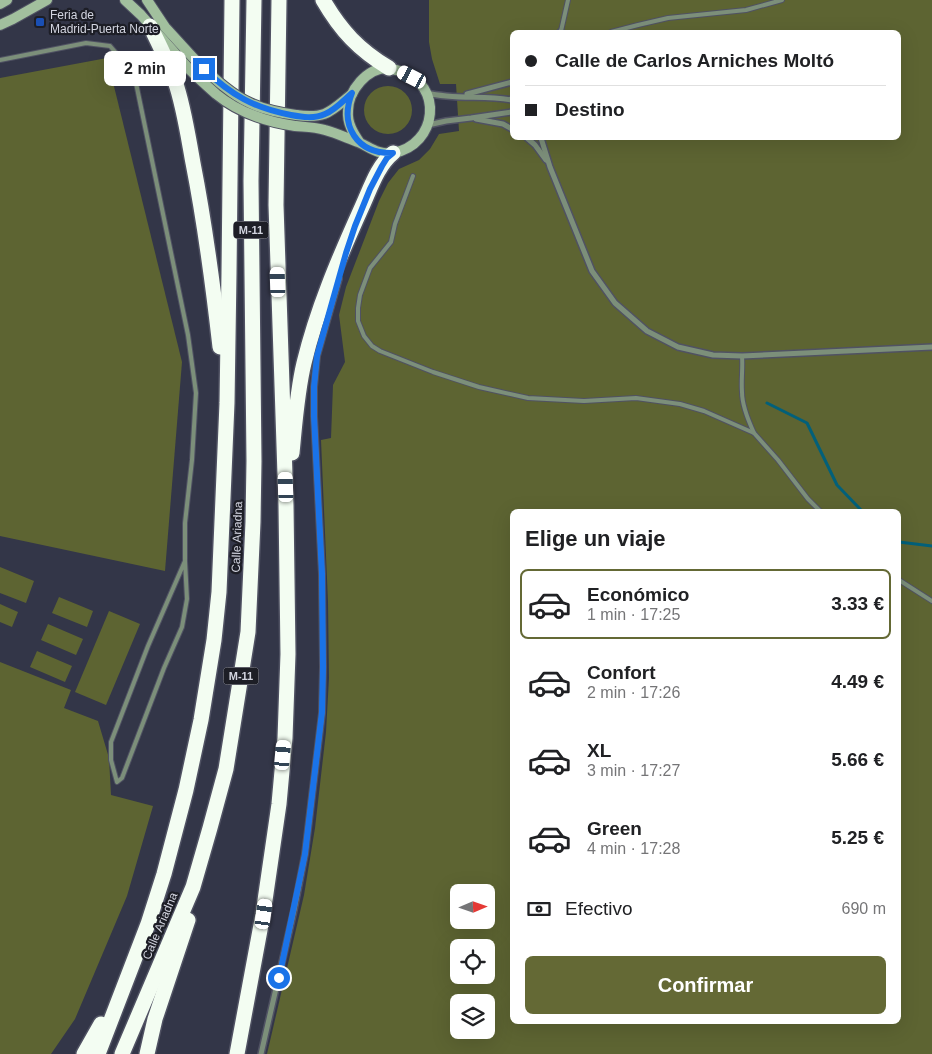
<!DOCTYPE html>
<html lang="es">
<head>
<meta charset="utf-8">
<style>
  body { margin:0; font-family:Helvetica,sans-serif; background:#f6f6f6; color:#202124; height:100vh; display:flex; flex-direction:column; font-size:19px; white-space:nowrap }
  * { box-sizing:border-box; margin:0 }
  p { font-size:16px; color:#757577 }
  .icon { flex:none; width:28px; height:28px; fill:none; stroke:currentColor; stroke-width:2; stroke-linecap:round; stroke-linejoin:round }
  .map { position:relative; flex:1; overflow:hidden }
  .panel { position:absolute; left:510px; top:509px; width:391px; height:515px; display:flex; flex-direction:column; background:#fff; border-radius:8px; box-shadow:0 5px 20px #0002 }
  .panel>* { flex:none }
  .guide { position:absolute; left:510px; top:30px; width:391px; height:110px; border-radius:8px; box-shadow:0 5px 20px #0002; display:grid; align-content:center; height:110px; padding:0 15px; background:#fff }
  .needle { width:32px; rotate:88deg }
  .fabs { position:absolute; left:450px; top:884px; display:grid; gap:10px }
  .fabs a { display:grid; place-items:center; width:45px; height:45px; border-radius:8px; background:#fff; box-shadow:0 5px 20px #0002; font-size:25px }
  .end { position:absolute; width:22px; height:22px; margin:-11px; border:6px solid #1a73e8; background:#fff; box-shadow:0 0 0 2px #fff }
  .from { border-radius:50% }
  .bubble { position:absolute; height:35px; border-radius:8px; background:#fff; box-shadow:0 5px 20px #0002; font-size:16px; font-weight:600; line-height:35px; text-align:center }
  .car { position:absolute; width:15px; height:30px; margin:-15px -8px; border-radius:6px; box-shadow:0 0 4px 1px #0007; background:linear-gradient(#fff 24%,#345 0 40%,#fff 0 76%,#345 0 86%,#fff 0) }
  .guide b { display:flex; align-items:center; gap:18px; height:48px; font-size:19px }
  .guide b+b { border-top:1px solid #e0e0e0 }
  .guide i { width:12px; height:12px; background:#202124 }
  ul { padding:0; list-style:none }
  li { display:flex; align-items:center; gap:15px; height:70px; margin:0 10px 8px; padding:0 5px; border:2px solid transparent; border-radius:8px }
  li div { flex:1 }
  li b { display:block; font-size:19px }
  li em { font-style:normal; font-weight:600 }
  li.selected { border-color:#646935 }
  li>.icon { width:45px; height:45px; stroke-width:1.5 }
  h2 { padding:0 15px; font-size:22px; line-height:60px }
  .pay { display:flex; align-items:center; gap:12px; height:55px; padding:0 15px; font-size:19px }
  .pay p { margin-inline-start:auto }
  .action { display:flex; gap:10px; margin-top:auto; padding:10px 15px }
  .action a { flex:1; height:58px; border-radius:8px; background:#646935; color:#fff; font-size:20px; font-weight:600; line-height:58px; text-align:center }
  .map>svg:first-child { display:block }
  .green { fill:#5d6432; fill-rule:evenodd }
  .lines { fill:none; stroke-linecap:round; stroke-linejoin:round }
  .stream { stroke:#02607a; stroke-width:3 }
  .lane-casing { stroke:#505263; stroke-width:6 }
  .street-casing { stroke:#505263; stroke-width:8 }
  .secondary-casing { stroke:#505263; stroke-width:12 }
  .highway-casing { stroke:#505263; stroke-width:18 }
  .lane { stroke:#7c8f7a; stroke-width:4 }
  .street { stroke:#7c8f7a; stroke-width:5 }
  .secondary { stroke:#a2c09e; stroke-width:10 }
  .highway { stroke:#f3fdf2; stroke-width:15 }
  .secondary-bridge-casing { stroke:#505263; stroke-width:12; stroke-linecap:butt }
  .secondary-bridge { stroke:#a2c09e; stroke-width:10 }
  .route { stroke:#1a73e8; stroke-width:6 }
  .transit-dot { fill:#1a4fb4; stroke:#1d1e26; stroke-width:2 }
  .labels { text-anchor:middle; stroke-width:4.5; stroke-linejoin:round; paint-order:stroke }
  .shield { fill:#1d1e26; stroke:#9c9da8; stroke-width:1 }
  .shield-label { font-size:11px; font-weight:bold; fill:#d2d4df }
  .poi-label { font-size:12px; fill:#d2d4df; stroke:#1d1e26; text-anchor:start }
  .street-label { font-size:12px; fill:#d2d4df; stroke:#1d1e26 }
</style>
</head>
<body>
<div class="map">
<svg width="932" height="1054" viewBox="0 0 932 1054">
  <rect width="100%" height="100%" fill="#333648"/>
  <g class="green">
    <path d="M429 0H932V1054H267L304 895 315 828 326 732 329 678 328 602 321 440 331 438 333 385 345 362 339 315 346 287 379 201 388 183 399 169 419 160 430 149 439 134 459 131 456 84H440L432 59 429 42ZM512 32H899V138H512ZM512 511H899V1021H512ZM459 892H486V920H459ZM459 948H486V975H459ZM459 1002H486V1030H459Z"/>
    <path d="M107 58 182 362 165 571 0 536V78Z"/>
    <circle cx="388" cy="110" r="24"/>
    <path d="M0 567 34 581 26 603 0 593Z"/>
    <path d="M59 597 93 611 87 627 52 613Z"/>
    <path d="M0 604 18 612 12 627 0 622Z"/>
    <path d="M109 611 140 624 106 705 75 692Z"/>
    <path d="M48 624 83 639 76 655 41 640Z"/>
    <path d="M37 651 72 666 65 682 30 667Z"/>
    <path d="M0 662 71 690 64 708 98 721 109 758 111 795 153 806 127 896 75 1019 51 1054H0Z"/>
  </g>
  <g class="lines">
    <g class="stream">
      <path d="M767 403 807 423 837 485 862 511"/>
      <path d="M899 542 932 546"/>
    </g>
    <defs>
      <g id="lane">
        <path d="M561 31 568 0"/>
        <path d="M611 32 638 25 668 18 746 10 782 0"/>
        <path d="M0 60 86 43 110 46 128 67 136 83 188 335 196 393 192 460 185 523V561"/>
        <path d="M413 176 395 224 391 242 370 268 360 295 358 308V321L364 336 372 346 380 351 433 372 479 387 528 398 584 401 636 398 680 404 704 411 754 433 778 460 808 499 820 511"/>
        <path d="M742 356C743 368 741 380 742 392 742 406 748 420 754 433"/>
        <path d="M185 561 187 599 182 627 164 668 122 778 117 782 111 760V742L148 646Z"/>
        <path d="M899 580 932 601"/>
      </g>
      <g id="street">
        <path d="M560 32 561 31"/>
        <path d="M427 93C455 100 484 95 512 100"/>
        <path d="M467 94 512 82"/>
        <path d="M476 119 503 124 512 129"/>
        <path d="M428 125 446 121 471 118 512 112"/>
        <path d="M527 138 535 145 546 160"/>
        <path d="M541 138 550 167 592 271 615 303 647 331 678 347 713 355 742 356 932 347"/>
        <path d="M261 1054 294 910 305 854 322 713 323 667 322 574 314 416V387L317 356 339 279"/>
      </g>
      <g id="secondary">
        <path d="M125 0 141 15 190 70"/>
        <path d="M147 0 165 27 197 62"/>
        <path d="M0 4 7 0"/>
        <path d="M0 25 13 19 47 0"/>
        <path d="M296 115C326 119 330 112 352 94"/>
        <path d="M295 126C305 127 315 127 325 130 336 133 347 138 358 142 370 147 377 155 393 153 438 145 444 84 400 71 396 70 392 69 389 68 367 67 348 91 348 111 347 123 353 133 360 143"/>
      </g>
      <g id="highway">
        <path d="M323 0C341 31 359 50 389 68"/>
        <path d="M150 26C159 44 168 62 175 81 184 107 188 136 193 163 205 224 213 285 220 347"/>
        <path d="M292 453C295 423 297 392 304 363 317 309 339 258 361 209 370 190 377 166 393 153"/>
        <path d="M84 1054 101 1024"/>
        <path d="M98 1054 148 924 164 874 186 790 201 720 214 640 219 592 227 403 229 273 232 0"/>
        <path d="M122 1054 193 887 210 828 226 769 248 632 253 522 254 461 251 181 254 0"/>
        <path d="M147 1054 155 1019 188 920"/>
        <path d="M237 1054 263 914 279 804 285 738 288 654 286 505 276 205 279 0"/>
      </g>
    </defs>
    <use href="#lane" class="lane-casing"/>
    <use href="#street" class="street-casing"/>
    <use href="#secondary" class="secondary-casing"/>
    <use href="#highway" class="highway-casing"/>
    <use href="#lane" class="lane"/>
    <use href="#street" class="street"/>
    <use href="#secondary" class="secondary"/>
    <use href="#highway" class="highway"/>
    <defs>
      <g id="secondary-bridge">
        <path d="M197 62C213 77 230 94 250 103 265 110 281 113 296 115"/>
        <path d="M190 70C198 78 207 86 216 94 238 112 267 122 295 126"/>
      </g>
    </defs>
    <use href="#secondary-bridge" class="secondary-bridge-casing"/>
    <use href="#secondary-bridge" class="secondary-bridge"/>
  </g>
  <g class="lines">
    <path class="route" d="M204 69C231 95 254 108 291 115 302 117 314 119 325 114 335 110 344 100 352 93 339 126 357 154 393 153L387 158 382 166 370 189 355 226 346 253 317 356 314 387V416L322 574 323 667 322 712 305 854 279 978"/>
  </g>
  <rect class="transit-dot" x="35" y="17" width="10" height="10" rx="2.5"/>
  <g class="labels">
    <g class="shield">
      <rect x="233.5" y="221.5" width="35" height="17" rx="4"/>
      <rect x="223.5" y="667.5" width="35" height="17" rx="4"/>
    </g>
    <g class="shield-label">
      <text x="251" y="234">M-11</text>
      <text x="241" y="680">M-11</text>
    </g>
    <g class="poi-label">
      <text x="50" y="19">Feria de<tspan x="50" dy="14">Madrid-Puerta Norte</tspan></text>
    </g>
    <g class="street-label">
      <text transform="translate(237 537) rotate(-88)" y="4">Calle Ariadna</text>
      <text transform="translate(160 926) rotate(-67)" y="4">Calle Ariadna</text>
    </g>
  </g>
</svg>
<div class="fabs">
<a><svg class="needle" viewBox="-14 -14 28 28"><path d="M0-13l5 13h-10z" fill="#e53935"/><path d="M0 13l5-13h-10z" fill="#757577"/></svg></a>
<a><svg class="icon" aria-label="locate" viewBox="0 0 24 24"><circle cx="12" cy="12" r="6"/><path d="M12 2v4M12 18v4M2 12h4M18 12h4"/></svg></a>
<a><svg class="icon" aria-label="layers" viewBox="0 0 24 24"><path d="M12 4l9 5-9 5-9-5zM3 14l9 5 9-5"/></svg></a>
</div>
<i class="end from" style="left:279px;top:978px"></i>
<i class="end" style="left:204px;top:69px"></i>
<div class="bubble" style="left:104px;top:51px;width:82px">2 min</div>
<i class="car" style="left:412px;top:77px;rotate:297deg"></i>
<i class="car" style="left:278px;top:282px;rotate:358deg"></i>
<i class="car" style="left:286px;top:487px;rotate:358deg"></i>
<i class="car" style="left:283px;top:755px;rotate:5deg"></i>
<i class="car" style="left:264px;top:914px;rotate:8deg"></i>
<div class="guide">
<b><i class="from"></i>Calle de Carlos Arniches Moltó</b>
<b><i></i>Destino</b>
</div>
<section class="panel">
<h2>Elige un viaje</h2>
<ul>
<li class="selected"><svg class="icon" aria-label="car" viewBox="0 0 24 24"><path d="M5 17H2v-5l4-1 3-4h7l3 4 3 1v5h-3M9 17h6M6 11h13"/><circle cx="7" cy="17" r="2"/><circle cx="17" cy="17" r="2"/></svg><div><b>Económico</b><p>1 min · 17:25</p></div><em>3.33 €</em></li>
<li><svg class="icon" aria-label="car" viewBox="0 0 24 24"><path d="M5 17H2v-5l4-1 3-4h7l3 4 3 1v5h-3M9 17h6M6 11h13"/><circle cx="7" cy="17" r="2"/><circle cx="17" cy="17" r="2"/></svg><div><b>Confort</b><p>2 min · 17:26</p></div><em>4.49 €</em></li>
<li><svg class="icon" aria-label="car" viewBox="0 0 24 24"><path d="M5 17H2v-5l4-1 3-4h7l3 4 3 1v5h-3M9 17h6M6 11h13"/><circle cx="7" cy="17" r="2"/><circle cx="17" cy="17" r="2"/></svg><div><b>XL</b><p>3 min · 17:27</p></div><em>5.66 €</em></li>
<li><svg class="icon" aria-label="car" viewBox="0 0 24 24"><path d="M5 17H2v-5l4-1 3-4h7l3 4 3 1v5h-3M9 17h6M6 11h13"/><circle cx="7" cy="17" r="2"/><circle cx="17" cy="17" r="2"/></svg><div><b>Green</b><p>4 min · 17:28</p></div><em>5.25 €</em></li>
</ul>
<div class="pay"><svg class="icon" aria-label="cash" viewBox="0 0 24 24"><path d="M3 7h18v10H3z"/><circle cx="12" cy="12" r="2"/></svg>Efectivo<p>690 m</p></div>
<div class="action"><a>Confirmar</a></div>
</section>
</div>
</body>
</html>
